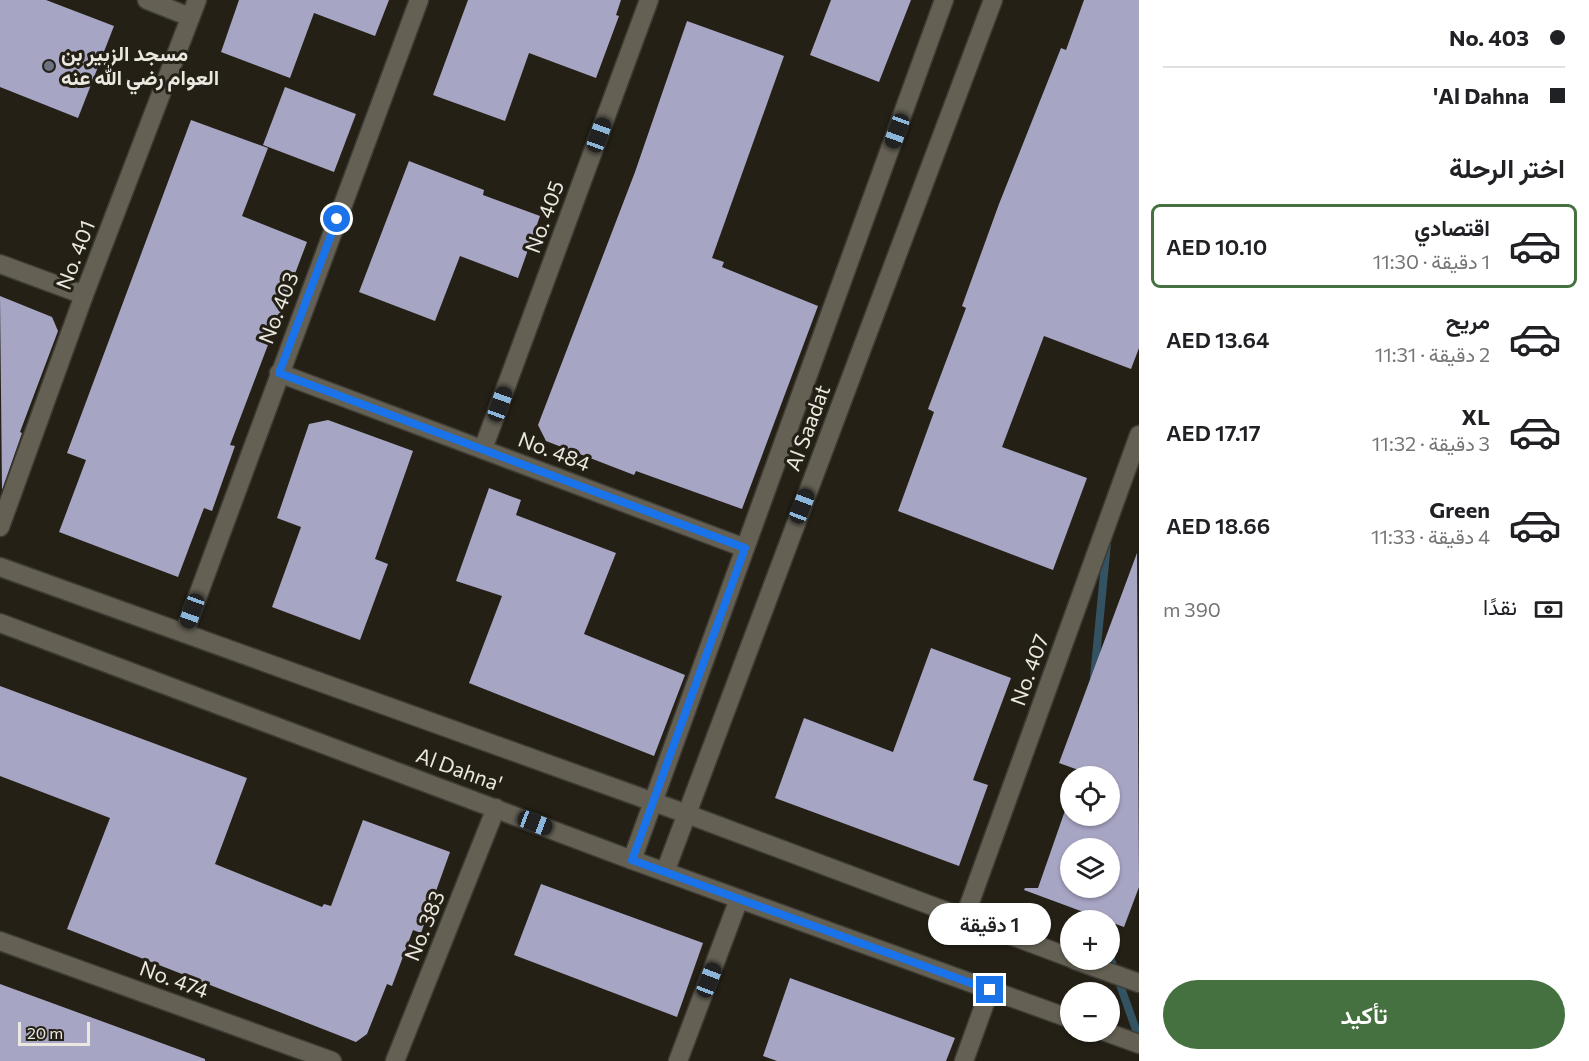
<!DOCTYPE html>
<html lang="ar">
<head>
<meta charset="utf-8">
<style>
  body { margin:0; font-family:Commissioner,Vazirmatn,sans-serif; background:#f6f6f6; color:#202124; direction:rtl; height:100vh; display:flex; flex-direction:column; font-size:22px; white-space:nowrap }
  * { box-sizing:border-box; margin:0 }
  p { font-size:20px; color:#757577 }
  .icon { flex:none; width:33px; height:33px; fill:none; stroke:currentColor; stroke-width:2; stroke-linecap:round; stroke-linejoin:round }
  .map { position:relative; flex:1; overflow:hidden; direction:ltr }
  .side { display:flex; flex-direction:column; background:#fff; width:450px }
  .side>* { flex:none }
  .banner { display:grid; align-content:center; height:132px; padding:0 24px; background:#fff }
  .fabs { position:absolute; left:1060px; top:766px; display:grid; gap:12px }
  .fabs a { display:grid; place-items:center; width:60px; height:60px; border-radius:50%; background:#fff; box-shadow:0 2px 4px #0004; font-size:30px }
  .scale { position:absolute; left:18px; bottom:15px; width:72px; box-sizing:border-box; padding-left:6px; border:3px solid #ebe8e2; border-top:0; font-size:16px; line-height:21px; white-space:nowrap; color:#ebe8e2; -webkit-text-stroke:4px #242016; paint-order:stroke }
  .end { position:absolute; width:27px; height:27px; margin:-14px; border:8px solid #1a73e8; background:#fff; box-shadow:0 0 0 3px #fff }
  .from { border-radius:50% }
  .bubble { position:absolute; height:42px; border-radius:21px; background:#fff; box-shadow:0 2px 4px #0004; font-size:20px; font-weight:600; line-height:42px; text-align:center; direction:rtl }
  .car { position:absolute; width:18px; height:36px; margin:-18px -9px; border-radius:8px; box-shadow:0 0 4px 2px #0007; background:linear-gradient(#222 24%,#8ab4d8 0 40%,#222 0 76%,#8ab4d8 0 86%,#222 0) }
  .banner b { display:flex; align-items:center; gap:21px; height:57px; font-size:22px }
  .banner b+b { border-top:2px solid #e0e0e0 }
  .banner i { width:15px; height:15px; background:#202124 }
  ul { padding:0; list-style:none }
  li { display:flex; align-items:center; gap:18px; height:84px; margin:0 12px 9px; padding:0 12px; border:3px solid transparent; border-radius:9px }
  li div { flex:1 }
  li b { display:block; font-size:22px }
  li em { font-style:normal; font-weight:600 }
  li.selected { border-color:#44713f }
  li>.icon { width:54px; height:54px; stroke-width:1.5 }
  h2 { padding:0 24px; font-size:27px; line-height:72px }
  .pay { display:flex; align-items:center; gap:15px; height:66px; padding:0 24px; font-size:22px }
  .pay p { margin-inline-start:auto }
  .action { display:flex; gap:12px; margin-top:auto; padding:12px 24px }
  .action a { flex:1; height:69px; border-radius:36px; background:#44713f; color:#fff; font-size:24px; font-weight:600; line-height:69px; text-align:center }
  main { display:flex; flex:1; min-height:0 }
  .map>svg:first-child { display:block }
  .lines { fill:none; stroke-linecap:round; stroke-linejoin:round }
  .stream { stroke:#335362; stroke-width:8 }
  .building { fill:#a7a5c4; fill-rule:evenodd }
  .minor-casing { stroke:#3e3b34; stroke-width:21 }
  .minor { stroke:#646054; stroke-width:18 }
  .route { stroke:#1a73e8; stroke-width:8 }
  .worship-dot { fill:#6b7280; stroke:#242016; stroke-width:2 }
  .labels { text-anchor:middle; stroke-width:6; stroke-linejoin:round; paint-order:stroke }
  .poi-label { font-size:21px; font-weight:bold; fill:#ebe8e2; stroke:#242016; text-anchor:start }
  .street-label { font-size:21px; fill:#ebe8e2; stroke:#242016 }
</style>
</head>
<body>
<main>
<section class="side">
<div class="banner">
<b><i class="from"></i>No. 403</b>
<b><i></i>Al Dahna'</b>
</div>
<h2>اختر الرحلة</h2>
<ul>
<li class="selected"><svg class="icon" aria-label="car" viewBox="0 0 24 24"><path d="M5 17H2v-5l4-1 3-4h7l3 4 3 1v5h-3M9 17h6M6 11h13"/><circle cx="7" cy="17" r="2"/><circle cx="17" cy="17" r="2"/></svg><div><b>اقتصادي</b><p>1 دقيقة · 11:30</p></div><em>AED 10.10</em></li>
<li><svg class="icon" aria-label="car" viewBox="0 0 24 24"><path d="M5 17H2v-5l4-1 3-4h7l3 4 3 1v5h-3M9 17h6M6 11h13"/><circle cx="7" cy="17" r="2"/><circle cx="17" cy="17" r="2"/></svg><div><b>مريح</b><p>2 دقيقة · 11:31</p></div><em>AED 13.64</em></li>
<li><svg class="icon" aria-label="car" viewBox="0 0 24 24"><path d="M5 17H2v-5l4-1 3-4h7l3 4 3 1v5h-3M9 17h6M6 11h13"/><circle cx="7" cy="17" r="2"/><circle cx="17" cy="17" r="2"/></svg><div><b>XL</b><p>3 دقيقة · 11:32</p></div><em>AED 17.17</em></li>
<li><svg class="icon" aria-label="car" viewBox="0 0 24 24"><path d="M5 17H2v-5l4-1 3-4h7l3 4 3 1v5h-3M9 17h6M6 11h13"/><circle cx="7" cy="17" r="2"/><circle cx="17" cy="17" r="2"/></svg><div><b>Green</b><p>4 دقيقة · 11:33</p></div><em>AED 18.66</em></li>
</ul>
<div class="pay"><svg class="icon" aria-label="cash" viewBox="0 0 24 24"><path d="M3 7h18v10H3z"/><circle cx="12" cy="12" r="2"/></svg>نقدًا<p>390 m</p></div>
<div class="action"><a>تأكيد</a></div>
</section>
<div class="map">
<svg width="1139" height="1061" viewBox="0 0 1139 1061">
  <rect width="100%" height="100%" fill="#242016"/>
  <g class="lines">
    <g class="stream">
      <path d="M1094 677 1107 543"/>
      <path d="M1110 957 1139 1038"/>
    </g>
  </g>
  <g class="building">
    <path d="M0 0H46L114 26 78 118 0 87Z"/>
    <path d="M239 0H389L375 36 314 13 290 78 221 52Z"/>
    <path d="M468 0H621L616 15 619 16 596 78 529 53 505 121 433 95Z"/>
    <path d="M831 0H911L879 82 810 55Z"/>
    <path d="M1084 0H1139V348L1131 369 1044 336 1002 447 1087 478 1053 570 898 511 934 412 928 409 966 308 962 306 999 204 1061 48 1066 50Z"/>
    <path d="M687 21 784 56 712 258 724 262 722 267 818 306 742 509 636 471 634 475 546 441 538 425 635 172Z"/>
    <path d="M285 87 356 114 334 172 263 145Z"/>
    <path d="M191 120 268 148 242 216 307 242 230 445 235 446 212 511 204 508 178 577 59 532 86 460 67 453Z"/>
    <path d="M409 161 484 190 483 195 540 216 518 278 460 256 435 321 359 292Z"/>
    <path d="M0 296 52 317 58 331 20 432 22 433 2 490Z"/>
    <path d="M328 420 413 451 375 559 388 564 360 640 272 607 301 527 277 518 309 424Z"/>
    <path d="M489 488 521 500 516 515 616 553 584 634 685 675 654 756 469 683 502 596 456 581Z"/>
    <path d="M1137 553 1139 887 1124 927 1024 890 1025 888H1038L1068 802H1071V816H1110V777H1098L1059 763ZM1071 849H1110V888H1071Z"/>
    <path d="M931 648 1011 678 973 780 988 785 959 866 775 798 804 718 893 752Z"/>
    <path d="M0 686 247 778 215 864 322 907 324 904 331 906 363 820 450 852 421 933 413 930 392 986 387 984 367 1034 356 1042 67 929 110 818 0 776Z"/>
    <path d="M541 884 703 943 677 1017 514 955Z"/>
    <path d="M790 978 955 1038 946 1061H777L763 1056Z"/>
    <path d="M0 984 205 1059V1061H0Z"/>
  </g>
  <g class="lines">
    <defs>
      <g id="minor">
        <path d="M147 0 190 17"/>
        <path d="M0 264 84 295"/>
        <path d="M279 373 745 548"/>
        <path d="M483 449 649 0"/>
        <path d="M0 527 84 295 197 0"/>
        <path d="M0 567 687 814 1071 958"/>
        <path d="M0 623 632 860 1071 1019"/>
        <path d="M184 633 419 0"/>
        <path d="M632 860 944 0"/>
        <path d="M665 872 993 0"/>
        <path d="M964 919 1139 435"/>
        <path d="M0 941 332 1061"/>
        <path d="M1075 960 1139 983"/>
        <path d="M1106 1032 1139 1044"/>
        <path d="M395 1061 496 808"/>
        <path d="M678 1061 739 899"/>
        <path d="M964 1061 990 989"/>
      </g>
    </defs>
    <use href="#minor" class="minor-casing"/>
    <use href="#minor" class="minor"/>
  </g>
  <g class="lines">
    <path class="route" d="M337 219 279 373 745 548 632 860 990 990"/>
  </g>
  <circle class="worship-dot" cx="49" cy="66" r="6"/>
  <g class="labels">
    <g class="poi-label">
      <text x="61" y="61">مسجد الزبير بن<tspan x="61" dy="24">العوام رضي الله عنه</tspan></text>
    </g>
    <g class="street-label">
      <text transform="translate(545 217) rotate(-70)" y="7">No. 405</text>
      <text transform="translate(76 255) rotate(-69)" y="7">No. 401</text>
      <text transform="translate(279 308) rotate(-69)" y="7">No. 403</text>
      <text transform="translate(808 428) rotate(-69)" y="7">Al Saadat</text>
      <text transform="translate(554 452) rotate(21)" y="7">No. 484</text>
      <text transform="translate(1030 670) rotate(-70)" y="7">No. 407</text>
      <text transform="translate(459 770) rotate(20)" y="7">Al Dahna'</text>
      <text transform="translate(425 926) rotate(-68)" y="7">No. 383</text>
      <text transform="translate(174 980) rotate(20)" y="7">No. 474</text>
    </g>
  </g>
</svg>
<div class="fabs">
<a><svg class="icon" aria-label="locate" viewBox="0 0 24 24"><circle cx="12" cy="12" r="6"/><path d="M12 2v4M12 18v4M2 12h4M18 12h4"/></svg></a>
<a><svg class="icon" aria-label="layers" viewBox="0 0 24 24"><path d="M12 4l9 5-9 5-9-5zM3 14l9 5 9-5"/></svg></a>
<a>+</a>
<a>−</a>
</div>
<div class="scale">20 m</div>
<i class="end from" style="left:337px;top:219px"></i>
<i class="end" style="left:990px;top:990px"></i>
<div class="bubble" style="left:928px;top:903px;width:123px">1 دقيقة</div>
<i class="car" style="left:897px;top:131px;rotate:200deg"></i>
<i class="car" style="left:599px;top:135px;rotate:20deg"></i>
<i class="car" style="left:500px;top:404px;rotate:20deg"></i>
<i class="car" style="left:802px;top:506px;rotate:21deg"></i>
<i class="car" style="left:192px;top:611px;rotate:200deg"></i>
<i class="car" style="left:535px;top:823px;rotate:111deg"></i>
<i class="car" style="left:709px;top:980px;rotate:21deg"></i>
</div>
</main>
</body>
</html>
